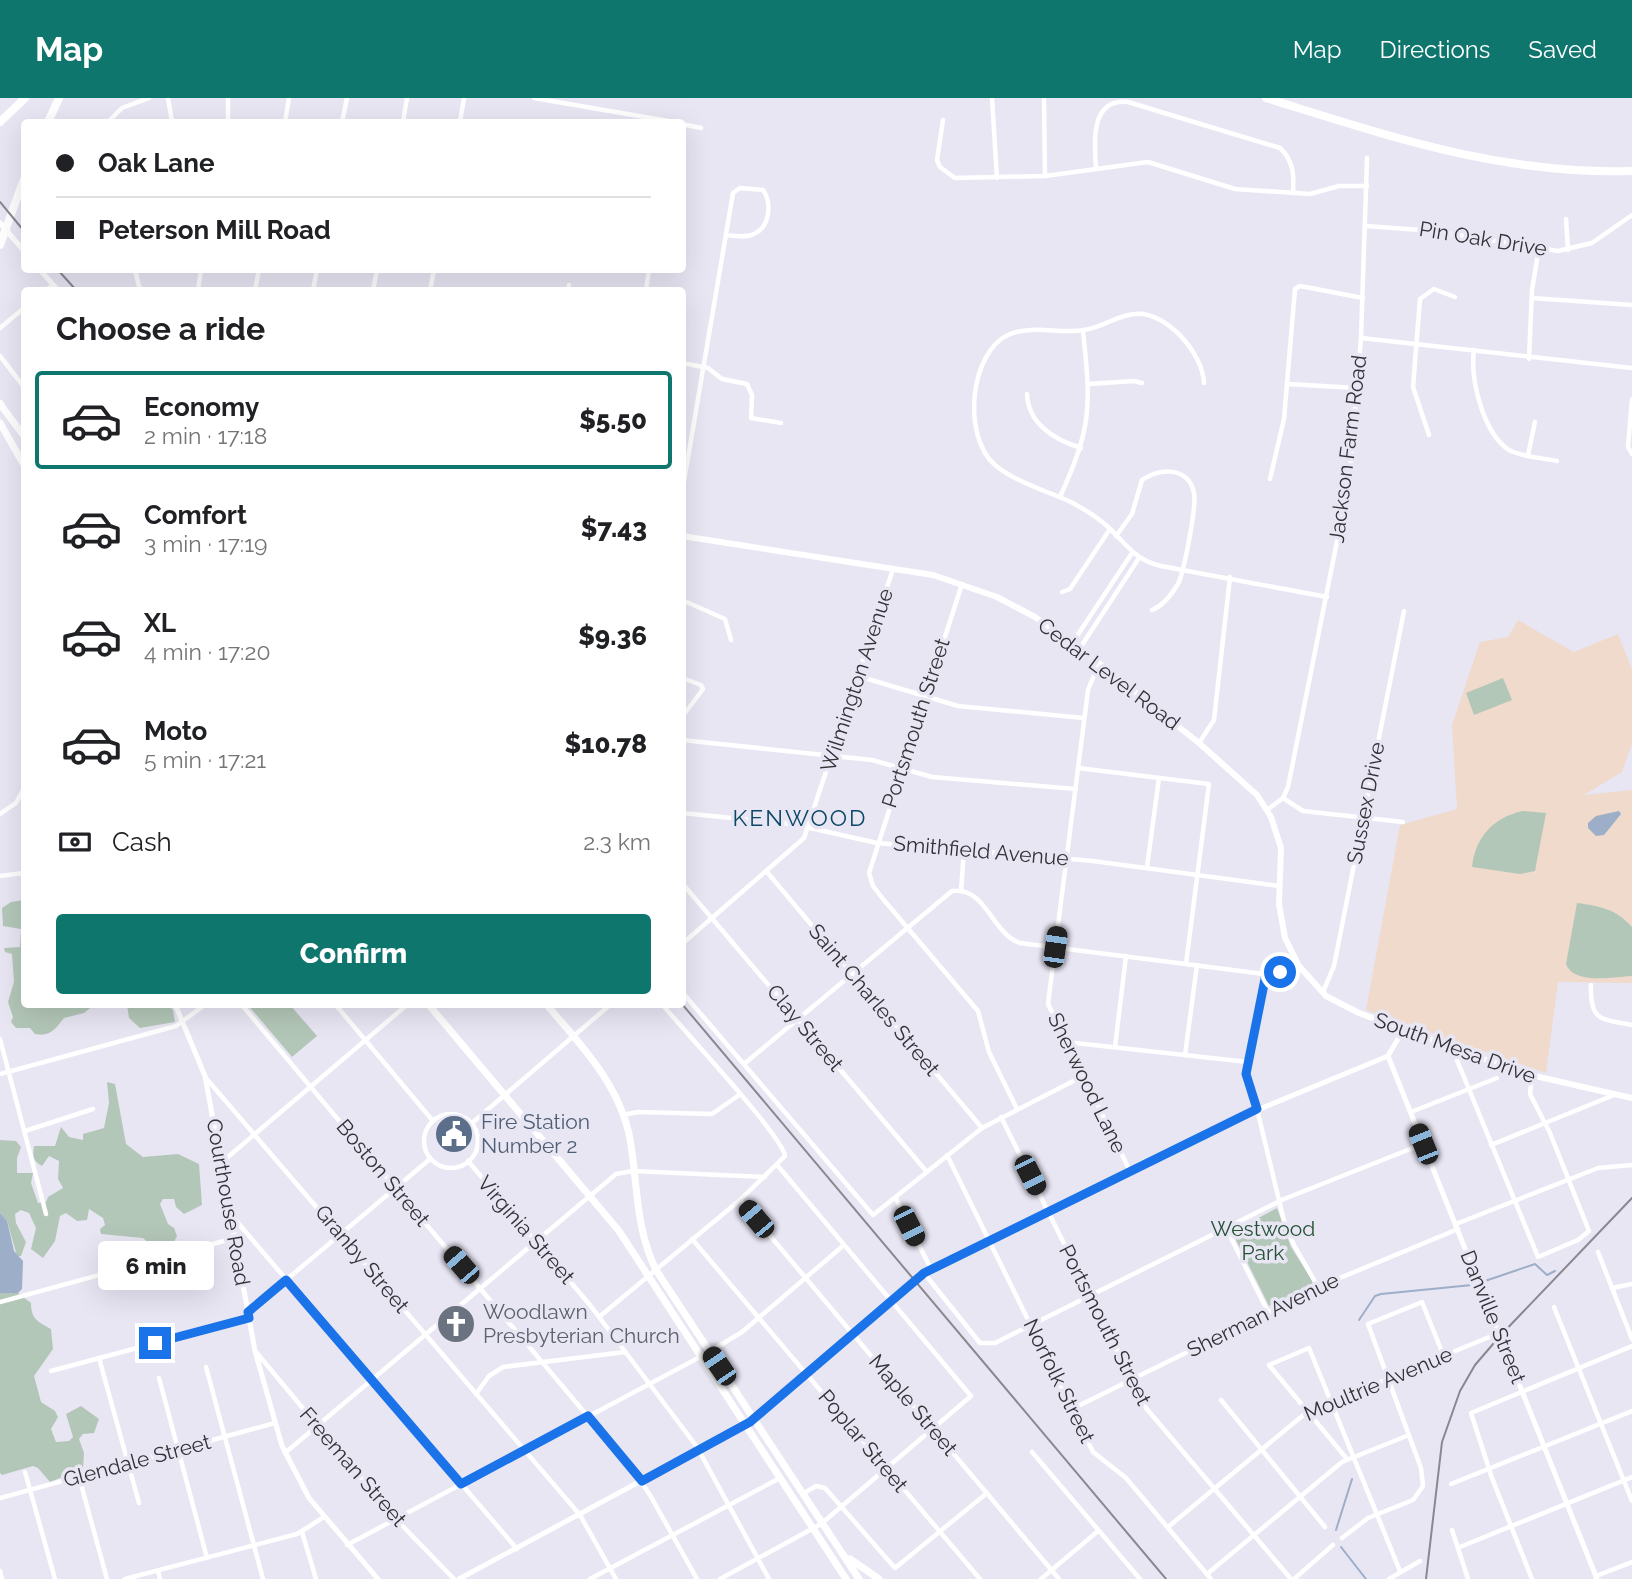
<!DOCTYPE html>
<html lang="en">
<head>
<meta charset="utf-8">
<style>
  body { margin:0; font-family:Raleway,sans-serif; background:#f2f2f2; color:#202124; height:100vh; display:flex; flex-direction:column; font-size:26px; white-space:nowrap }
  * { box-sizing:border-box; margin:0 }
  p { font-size:23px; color:#757577 }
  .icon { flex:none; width:38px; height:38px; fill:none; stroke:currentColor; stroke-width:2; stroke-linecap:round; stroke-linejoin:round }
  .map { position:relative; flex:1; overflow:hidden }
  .details { position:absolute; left:21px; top:189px; width:665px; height:721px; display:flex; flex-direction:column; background:#fff; border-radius:7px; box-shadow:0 7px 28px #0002 }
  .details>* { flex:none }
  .hud { position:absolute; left:21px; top:21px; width:665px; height:154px; border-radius:7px; box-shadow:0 7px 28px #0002; display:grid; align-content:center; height:154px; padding:0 35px; background:#fff }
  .end { position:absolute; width:32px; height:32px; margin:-16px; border:9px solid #1a73e8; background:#fff; box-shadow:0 0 0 4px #fff }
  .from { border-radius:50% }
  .bubble { position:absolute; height:49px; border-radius:7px; background:#fff; box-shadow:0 7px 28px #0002; font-size:23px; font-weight:800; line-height:49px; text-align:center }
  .car { position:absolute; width:21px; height:42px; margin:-21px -10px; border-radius:9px; box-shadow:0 0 5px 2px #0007; background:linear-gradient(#222 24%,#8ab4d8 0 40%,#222 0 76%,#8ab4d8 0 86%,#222 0) }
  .hud b { display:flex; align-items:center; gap:24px; height:66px; font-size:26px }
  .hud b+b { border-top:2px solid #e0e0e0 }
  .hud i { width:18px; height:18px; background:#202124 }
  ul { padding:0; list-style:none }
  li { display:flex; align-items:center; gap:21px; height:98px; margin:0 14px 10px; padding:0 21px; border:4px solid transparent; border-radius:7px }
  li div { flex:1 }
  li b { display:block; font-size:26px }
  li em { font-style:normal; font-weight:800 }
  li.current { border-color:#0f766e }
  li>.icon { width:63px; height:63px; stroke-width:1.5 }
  h2 { padding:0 35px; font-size:32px; line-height:84px }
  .pay { display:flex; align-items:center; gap:18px; height:77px; padding:0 35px; font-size:26px }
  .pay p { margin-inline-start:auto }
  .primary-button { display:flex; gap:14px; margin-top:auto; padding:14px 35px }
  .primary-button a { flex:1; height:80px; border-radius:7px; background:#0f766e; color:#fff; font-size:28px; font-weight:800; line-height:80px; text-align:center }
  header { display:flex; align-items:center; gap:42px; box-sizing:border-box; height:98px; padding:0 35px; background:#0f766e; color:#fff }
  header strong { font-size:33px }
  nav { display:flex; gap:38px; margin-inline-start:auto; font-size:24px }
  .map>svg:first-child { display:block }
  .education { fill:#efdacc }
  .green { fill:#b3c7b8 }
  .water { fill:#9caec8 }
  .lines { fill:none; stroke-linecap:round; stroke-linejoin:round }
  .stream { stroke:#9caec8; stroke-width:2 }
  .minor { stroke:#fff; stroke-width:4.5 }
  .tertiary { stroke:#fff; stroke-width:5 }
  .secondary { stroke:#fff; stroke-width:6 }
  .trunk { stroke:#fff; stroke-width:7 }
  .motorway { stroke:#fff; stroke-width:8 }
  .rail { stroke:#898790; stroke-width:2 }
  .route { stroke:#1a73e8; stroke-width:9 }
  .labels { text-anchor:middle; stroke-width:7; stroke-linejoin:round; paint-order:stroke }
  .street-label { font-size:21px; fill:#333237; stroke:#e9e6f4 }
  .service-label { font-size:21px; fill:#4e5e75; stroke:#e9e6f4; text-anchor:start }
  .park-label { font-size:21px; fill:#255235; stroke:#e9e6f4 }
  .worship-label { font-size:21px; fill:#5b616d; stroke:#e9e6f4; text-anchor:start }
  .neighbourhood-label { font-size:23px; letter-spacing:2px; fill:#0a4667; stroke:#e9e6f4 }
</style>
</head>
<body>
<header>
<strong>Map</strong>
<nav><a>Map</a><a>Directions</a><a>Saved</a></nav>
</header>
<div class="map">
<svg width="1632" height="1481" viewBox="0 0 1632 1481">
  <rect width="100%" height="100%" fill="#e9e6f4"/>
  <path class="education" d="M1518 522 1574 554 1618 536 1632 571V646L1622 674 1584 697 1632 692V885L1558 884 1546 975 1366 912 1400 727 1457 711 1452 627 1480 544 1508 539Z"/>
  <g class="green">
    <path d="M1503 580 1512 602 1474 617 1466 595Z"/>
    <path d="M1523 713 1546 715 1535 773 1520 776 1472 769C1475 739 1494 719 1523 713Z"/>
    <path d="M24 802V906L94 907 84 915 64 920C55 931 51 939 35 936L30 930H16L11 924 13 919 8 904 14 884 12 856 5 854 4 850 20 849 21 831 3 828 2 810 11 804Z"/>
    <path d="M1577 805C1600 808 1616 811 1632 829V878C1613 879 1574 887 1566 866Z"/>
    <path d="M127 907H169L173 912 175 924 140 930 129 920Z"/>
    <path d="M248 907H290L317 938 292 959Z"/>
    <path d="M107 984 115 986 126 1046 143 1059 178 1056 199 1066 202 1107 184 1116 176 1109 174 1101H163L160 1106 168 1126 174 1130 177 1138 173 1146 165 1152 153 1149 143 1140 101 1136 100 1131 105 1127 103 1120 89 1111 87 1122 77 1123 66 1115 60 1118 55 1143 43 1160 31 1151 36 1130 29 1115 21 1112 15 1116 16 1125 26 1144 21 1158H17L7 1123 0 1115V1042L16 1043 21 1049 17 1060V1075H33L31 1085 38 1105 46 1104 48 1099 63 1090 58 1081 59 1063 49 1058 42 1068C32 1063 33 1057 34 1048H55L61 1029 69 1039 83 1042V1036L104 1030 109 1005Z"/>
    <path d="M1277 1110 1291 1149 1314 1185 1269 1208 1232 1134Z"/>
    <path d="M0 1195H18L31 1205C31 1221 38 1224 51 1231L53 1251 34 1278 41 1304 55 1313 58 1319 51 1331 56 1344 69 1343 73 1339 66 1316 81 1308 99 1321 94 1335 83 1336 79 1341 84 1355 83 1371 50 1384 38 1370 33 1368 2 1377 0 1375Z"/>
  </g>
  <g class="water">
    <path d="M1619 713 1621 716 1604 737 1596 738 1588 730V725L1596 718Z"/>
    <path d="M0 1115 7 1123 14 1153 23 1163 22 1191 18 1195H0Z"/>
  </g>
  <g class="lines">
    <g class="stream">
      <path d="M1485 1183 1535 1166 1547 1177 1555 1173"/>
      <path d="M1359 1222 1375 1198 1381 1196 1472 1187"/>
      <path d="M1336 1432 1352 1381"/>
      <path d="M1341 1449 1366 1481"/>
    </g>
    <g class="minor">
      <path d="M168 0 172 24"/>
      <path d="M534 0 674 24"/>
      <path d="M992 0 997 80"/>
      <path d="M1044 0 1045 78"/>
      <path d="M943 22 937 62 940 69 955 80 1045 78 1148 64 1235 91 1310 96 1339 88H1367"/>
      <path d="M108 24 122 10 149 0"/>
      <path d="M228 24V0"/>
      <path d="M285 24 289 0"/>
      <path d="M342 24 347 0"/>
      <path d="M403 24 407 0"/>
      <path d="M460 24 464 0"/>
      <path d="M682 26 701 30"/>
      <path d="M1096 70C1094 45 1090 0 1128 4L1280 50C1294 63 1294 78 1293 95"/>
      <path d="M1566 121 1568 152"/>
      <path d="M1366 128 1433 133 1558 153 1592 145 1632 117"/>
      <path d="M135 172 140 192"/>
      <path d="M46 192 53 187"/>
      <path d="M198 192 201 172"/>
      <path d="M255 192 259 172"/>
      <path d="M313 192 317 172"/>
      <path d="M373 192 377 172"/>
      <path d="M430 192 434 172"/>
      <path d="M568 192 569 187"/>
      <path d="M646 192 649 172"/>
      <path d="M1532 200 1632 207"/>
      <path d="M0 230 24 210"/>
      <path d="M1361 240 1632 270"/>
      <path d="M1474 252C1470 281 1483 335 1509 352 1522 359 1543 360 1557 363"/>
      <path d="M0 258 24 289"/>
      <path d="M1529 261 1532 192 1539 150"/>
      <path d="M682 265 708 270 722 281 747 286 752 297 751 320 781 325"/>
      <path d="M1204 285C1203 255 1166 213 1135 216 1117 217 1102 230 1084 232 1059 236 1034 227 1010 236 969 253 962 339 995 367 1015 384 1047 393 1071 404 1084 411 1096 418 1107 428 1126 445 1134 462 1161 468L1327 499"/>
      <path d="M1088 286 1134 283 1142 285"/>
      <path d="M1288 286 1357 290"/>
      <path d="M1027 296C1028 326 1055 342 1081 350"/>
      <path d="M1632 301 1628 349 1632 356"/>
      <path d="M1429 337 1413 289 1420 201 1434 191 1455 199"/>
      <path d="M1528 357 1535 324"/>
      <path d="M1270 381 1284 321 1295 191 1300 188 1363 200"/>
      <path d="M682 395 733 95 740 90 763 92C772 105 770 129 754 136 746 140 735 138 726 137"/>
      <path d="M1060 399C1092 329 1091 308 1083 233"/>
      <path d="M1116 438 1132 416 1142 382C1160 370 1188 368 1194 395 1197 407 1184 474 1178 486 1172 496 1162 508 1152 512"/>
      <path d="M962 486 869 775 873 788 883 801 978 913 989 954 1017 1011"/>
      <path d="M1062 494 1070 491 1110 431"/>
      <path d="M682 502 725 521 731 542"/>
      <path d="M1073 544 1132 455"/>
      <path d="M1080 550 1139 460"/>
      <path d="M1099 565 1088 592 1048 906 1130 1073"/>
      <path d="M858 578 958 608 1084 620"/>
      <path d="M682 580 701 587 703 591 682 619"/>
      <path d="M682 642 872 662 932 679 1076 691"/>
      <path d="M1199 645 1214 622 1230 479"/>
      <path d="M1078 670 1209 686 1186 866"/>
      <path d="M1283 700 1303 713 1403 724"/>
      <path d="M1267 712 1283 700 1288 689 1349 383 1361 240 1367 60"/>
      <path d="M682 715 792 726 877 745 1093 763 1280 788"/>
      <path d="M0 716 16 705 24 690"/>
      <path d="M1147 769 1159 680"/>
      <path d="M767 774 982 1030"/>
      <path d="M0 778 24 775"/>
      <path d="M682 785 927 1074"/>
      <path d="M961 793 964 752"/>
      <path d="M682 846 804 740 893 471"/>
      <path d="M1267 876 1246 984 1257 1011 1284 1123 1294 1147 1318 1189"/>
      <path d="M1591 887C1590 923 1600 921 1632 927"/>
      <path d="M682 894 873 1117 982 1030 1083 978"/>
      <path d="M1323 894 1334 868 1404 513"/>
      <path d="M241 906 632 1371 650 1397 697 1481"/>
      <path d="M335 906 433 1023"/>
      <path d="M0 941 46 1116"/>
      <path d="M1066 944 1248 964"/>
      <path d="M1115 949 1126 858"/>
      <path d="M1452 950 1538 1159 1578 1142 1589 1133 1550 1035 1530 996 1532 978"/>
      <path d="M1185 957 1197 867"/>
      <path d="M744 966 952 793C987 789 991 835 1020 845L1264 876 1280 874 1296 865"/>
      <path d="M0 976 176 928 206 906"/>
      <path d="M205 979 580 1417 616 1481"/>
      <path d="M1411 1014 1497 980"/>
      <circle cx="451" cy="1043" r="27"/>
      <path d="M623 1017 638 1014 712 1016 739 997"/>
      <path d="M1001 1019 1146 1310 1291 1481"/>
      <path d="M472 1025 611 906"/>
      <path d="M25 1033 93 1011"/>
      <path d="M1491 1047 1614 997"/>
      <path d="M947 1057 1093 1354 1126 1380 1211 1481"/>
      <path d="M468 1063 590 1207 697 1349 769 1481"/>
      <path d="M222 1064 408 906"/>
      <path d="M896 1101 931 1171"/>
      <path d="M740 1102 1059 1481"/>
      <path d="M232 1118 517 1451"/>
      <path d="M1456 1126 1598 1070 1632 1067"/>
      <path d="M1226 1130 1268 1214"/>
      <path d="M692 1141 980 1481"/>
      <path d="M1598 1154 1632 1241"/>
      <path d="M924 1175 980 1245H995L1284 1101 1423 1046"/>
      <path d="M1612 1190 1632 1186"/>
      <path d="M0 1204 235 1140"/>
      <path d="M1554 1209 1632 1403"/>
      <path d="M248 1214 430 1061"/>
      <path d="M599 1219 740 1102 785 1058C782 1037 682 931 662 906"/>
      <path d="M256 1254 391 1416 454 1481"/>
      <path d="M709 1254 742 1234 844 1147"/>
      <path d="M99 1260 139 1405"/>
      <path d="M206 1269 263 1481"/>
      <path d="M51 1273 249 1220"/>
      <path d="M159 1280 207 1460"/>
      <path d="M476 1296 489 1278 503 1269 625 1254"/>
      <path d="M1221 1302 1325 1429"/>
      <path d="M1072 1311 1323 1187 1458 1131"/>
      <path d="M1032 1354 1140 1481"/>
      <path d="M285 1355 616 1076 633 1073 765 1079"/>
      <path d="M1347 1361 1269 1267 1309 1250 1400 1473"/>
      <path d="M25 1374 55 1481"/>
      <path d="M79 1379 107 1481"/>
      <path d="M1451 1386 1632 1313"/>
      <path d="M804 1395 816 1388 825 1390 895 1470 987 1395"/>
      <path d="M0 1400 275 1325"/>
      <path d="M1168 1429 1307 1314 1499 1235"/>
      <path d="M1452 1432 1468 1481"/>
      <path d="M302 1434 316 1481"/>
      <path d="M1342 1440 1368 1420 1413 1402 1423 1388 1421 1370 1368 1226 1422 1204 1444 1259"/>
      <path d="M347 1447 700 1259"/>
      <path d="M1460 1449 1632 1379"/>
      <path d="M0 1473 2 1481"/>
      <path d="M158 1473 160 1481"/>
      <path d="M1207 1476 1342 1364 1409 1337"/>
      <path d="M1596 1478 1632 1464"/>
      <path d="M125 1481 297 1436 324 1419"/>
      <path d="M590 1481 780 1380"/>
      <path d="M720 1481 821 1426 971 1298 778 1068"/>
      <path d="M1041 1481 1098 1433"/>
      <path d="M1294 1481 1333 1447"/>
      <path d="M1389 1481 1420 1463"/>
      <path d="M1532 1481 1492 1380 1471 1315 1632 1248"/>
    </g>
    <g class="tertiary">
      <path d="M0 125 24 153"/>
      <path d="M40 172 58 192"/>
      <path d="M175 906 205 978 255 1253 282 1348 309 1400 378 1481"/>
      <path d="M1388 958 1597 1481"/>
      <path d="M459 1481 741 1329 924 1175 1226 1025 1388 958 1403 932"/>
    </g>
    <path class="secondary" d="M682 438 933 477 997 499 1035 519 1080 550 1199 645 1257 697 1271 719 1281 750 1279 806 1285 840 1299 868 1326 898 1359 915 1522 975 1632 1000"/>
    <g class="trunk">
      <path d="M0 306 24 338"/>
      <path d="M0 325 24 367"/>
      <path d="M428 906 619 1133 846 1481"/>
      <path d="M546 906C581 947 620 987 630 1041 638 1087 635 1129 656 1172L859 1481"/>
      <path d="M850 1461 879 1481"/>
    </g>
    <g class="motorway">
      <path d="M1266 0C1389 38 1501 77 1632 73"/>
      <path d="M0 24 25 0"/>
      <path d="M48 24 59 0"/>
      <path d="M0 147 24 81"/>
      <path d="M0 306 1 308"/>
    </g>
    <g class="rail">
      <path d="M0 104 24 133"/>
      <path d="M58 172 76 192"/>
      <path d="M682 906 1166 1481"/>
      <path d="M1426 1481 1442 1344 1460 1293 1475 1267 1500 1238 1632 1100"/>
    </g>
  </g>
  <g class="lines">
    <path class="route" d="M155 1245 249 1220 248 1214 286 1182 461 1386 588 1318 642 1383 750 1324 924 1175 1257 1011 1246 976 1266 876 1280 874"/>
  </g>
  <defs>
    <symbol id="civic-disc" viewBox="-11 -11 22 22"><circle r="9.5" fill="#5c6f8a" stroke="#e9e6f4"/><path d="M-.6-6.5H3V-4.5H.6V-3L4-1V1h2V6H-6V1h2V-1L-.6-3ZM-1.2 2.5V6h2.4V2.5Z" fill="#fff"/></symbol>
    <symbol id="church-disc" viewBox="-11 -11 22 22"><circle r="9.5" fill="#6b7280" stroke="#e9e6f4"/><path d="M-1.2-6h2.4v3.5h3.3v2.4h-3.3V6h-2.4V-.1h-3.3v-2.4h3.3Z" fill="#fff"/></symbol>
  </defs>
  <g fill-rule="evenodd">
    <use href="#civic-disc" x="432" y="1014" width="44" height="44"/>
    <use href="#church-disc" x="434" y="1204" width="44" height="44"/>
  </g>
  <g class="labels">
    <g class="street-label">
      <text transform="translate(1483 141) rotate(9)" y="7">Pin Oak Drive</text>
      <text transform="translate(1348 351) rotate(-83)" y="7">Jackson Farm Road</text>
      <text transform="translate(1109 576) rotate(37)" y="7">Cedar Level Road</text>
      <text transform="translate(857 582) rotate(-72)" y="7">Wilmington Avenue</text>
      <text transform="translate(916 625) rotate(-72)" y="7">Portsmouth Street</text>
      <text transform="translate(1366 705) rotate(-79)" y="7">Sussex Drive</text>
      <text transform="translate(981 753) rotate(5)" y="7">Smithfield Avenue</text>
      <text transform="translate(874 902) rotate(50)" y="7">Saint Charles Street</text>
      <text transform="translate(805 930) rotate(50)" y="7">Clay Street</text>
      <text transform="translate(1455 950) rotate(20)" y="7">South Mesa Drive</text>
      <text transform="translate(1087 985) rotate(64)" y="7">Sherwood Lane</text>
      <text transform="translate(383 1075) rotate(50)" y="7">Boston Street</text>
      <text transform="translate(228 1104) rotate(80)" y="7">Courthouse Road</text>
      <text transform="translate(526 1132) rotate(49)" y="7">Virginia Street</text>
      <text transform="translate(362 1161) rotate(50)" y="7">Granby Street</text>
      <text transform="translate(1263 1217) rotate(-26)" y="7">Sherman Avenue</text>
      <text transform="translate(1493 1219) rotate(68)" y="7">Danville Street</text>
      <text transform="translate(1105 1227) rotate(63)" y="7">Portsmouth Street</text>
      <text transform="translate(1059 1283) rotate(64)" y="7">Norfolk Street</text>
      <text transform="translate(1378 1286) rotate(-23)" y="7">Moultrie Avenue</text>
      <text transform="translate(913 1307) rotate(50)" y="7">Maple Street</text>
      <text transform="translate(863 1343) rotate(50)" y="7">Poplar Street</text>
      <text transform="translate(137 1363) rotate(-15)" y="7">Glendale Street</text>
      <text transform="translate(353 1369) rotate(49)" y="7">Freeman Street</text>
    </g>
    <g class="service-label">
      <text x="481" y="1031">Fire Station<tspan x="481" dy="24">Number 2</tspan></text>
    </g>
    <g class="park-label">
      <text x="1263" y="1138">Westwood<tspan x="1263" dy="24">Park</tspan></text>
    </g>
    <g class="worship-label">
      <text x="483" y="1221">Woodlawn<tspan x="483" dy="24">Presbyterian Church</tspan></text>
    </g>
    <g class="neighbourhood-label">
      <text x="800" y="728">KENWOOD</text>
    </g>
  </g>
</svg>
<i class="end from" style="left:1280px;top:874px"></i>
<i class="end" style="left:155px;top:1245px"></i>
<div class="bubble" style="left:98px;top:1143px;width:116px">6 min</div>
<i class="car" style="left:1055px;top:849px;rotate:8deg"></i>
<i class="car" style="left:1423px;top:1046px;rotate:338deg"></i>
<i class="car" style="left:1030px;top:1077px;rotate:153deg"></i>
<i class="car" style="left:756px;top:1121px;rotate:320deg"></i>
<i class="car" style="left:909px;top:1128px;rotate:153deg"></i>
<i class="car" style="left:461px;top:1167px;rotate:319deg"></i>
<i class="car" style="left:719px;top:1268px;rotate:326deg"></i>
<div class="hud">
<b><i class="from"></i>Oak Lane</b>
<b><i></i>Peterson Mill Road</b>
</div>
<section class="details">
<h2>Choose a ride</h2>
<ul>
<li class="current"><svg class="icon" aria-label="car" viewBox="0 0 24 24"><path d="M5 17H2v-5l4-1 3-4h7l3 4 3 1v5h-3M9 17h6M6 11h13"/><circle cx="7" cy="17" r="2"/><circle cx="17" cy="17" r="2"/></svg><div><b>Economy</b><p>2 min · 17:18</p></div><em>$5.50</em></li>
<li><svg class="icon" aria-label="car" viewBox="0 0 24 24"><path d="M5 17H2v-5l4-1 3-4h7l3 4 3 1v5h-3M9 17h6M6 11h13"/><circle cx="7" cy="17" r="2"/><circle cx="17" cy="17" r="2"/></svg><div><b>Comfort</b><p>3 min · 17:19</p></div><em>$7.43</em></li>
<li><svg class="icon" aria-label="car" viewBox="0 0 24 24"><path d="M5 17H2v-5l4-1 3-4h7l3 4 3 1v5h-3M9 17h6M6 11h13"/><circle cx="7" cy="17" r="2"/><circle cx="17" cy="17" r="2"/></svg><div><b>XL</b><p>4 min · 17:20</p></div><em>$9.36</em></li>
<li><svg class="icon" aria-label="car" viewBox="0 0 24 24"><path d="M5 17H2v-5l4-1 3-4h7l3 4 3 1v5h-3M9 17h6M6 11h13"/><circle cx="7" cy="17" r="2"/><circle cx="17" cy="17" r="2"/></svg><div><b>Moto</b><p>5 min · 17:21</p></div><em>$10.78</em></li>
</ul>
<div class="pay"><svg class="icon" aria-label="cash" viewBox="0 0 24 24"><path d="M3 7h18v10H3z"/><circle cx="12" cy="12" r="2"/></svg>Cash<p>2.3 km</p></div>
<div class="primary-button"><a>Confirm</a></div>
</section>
</div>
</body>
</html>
